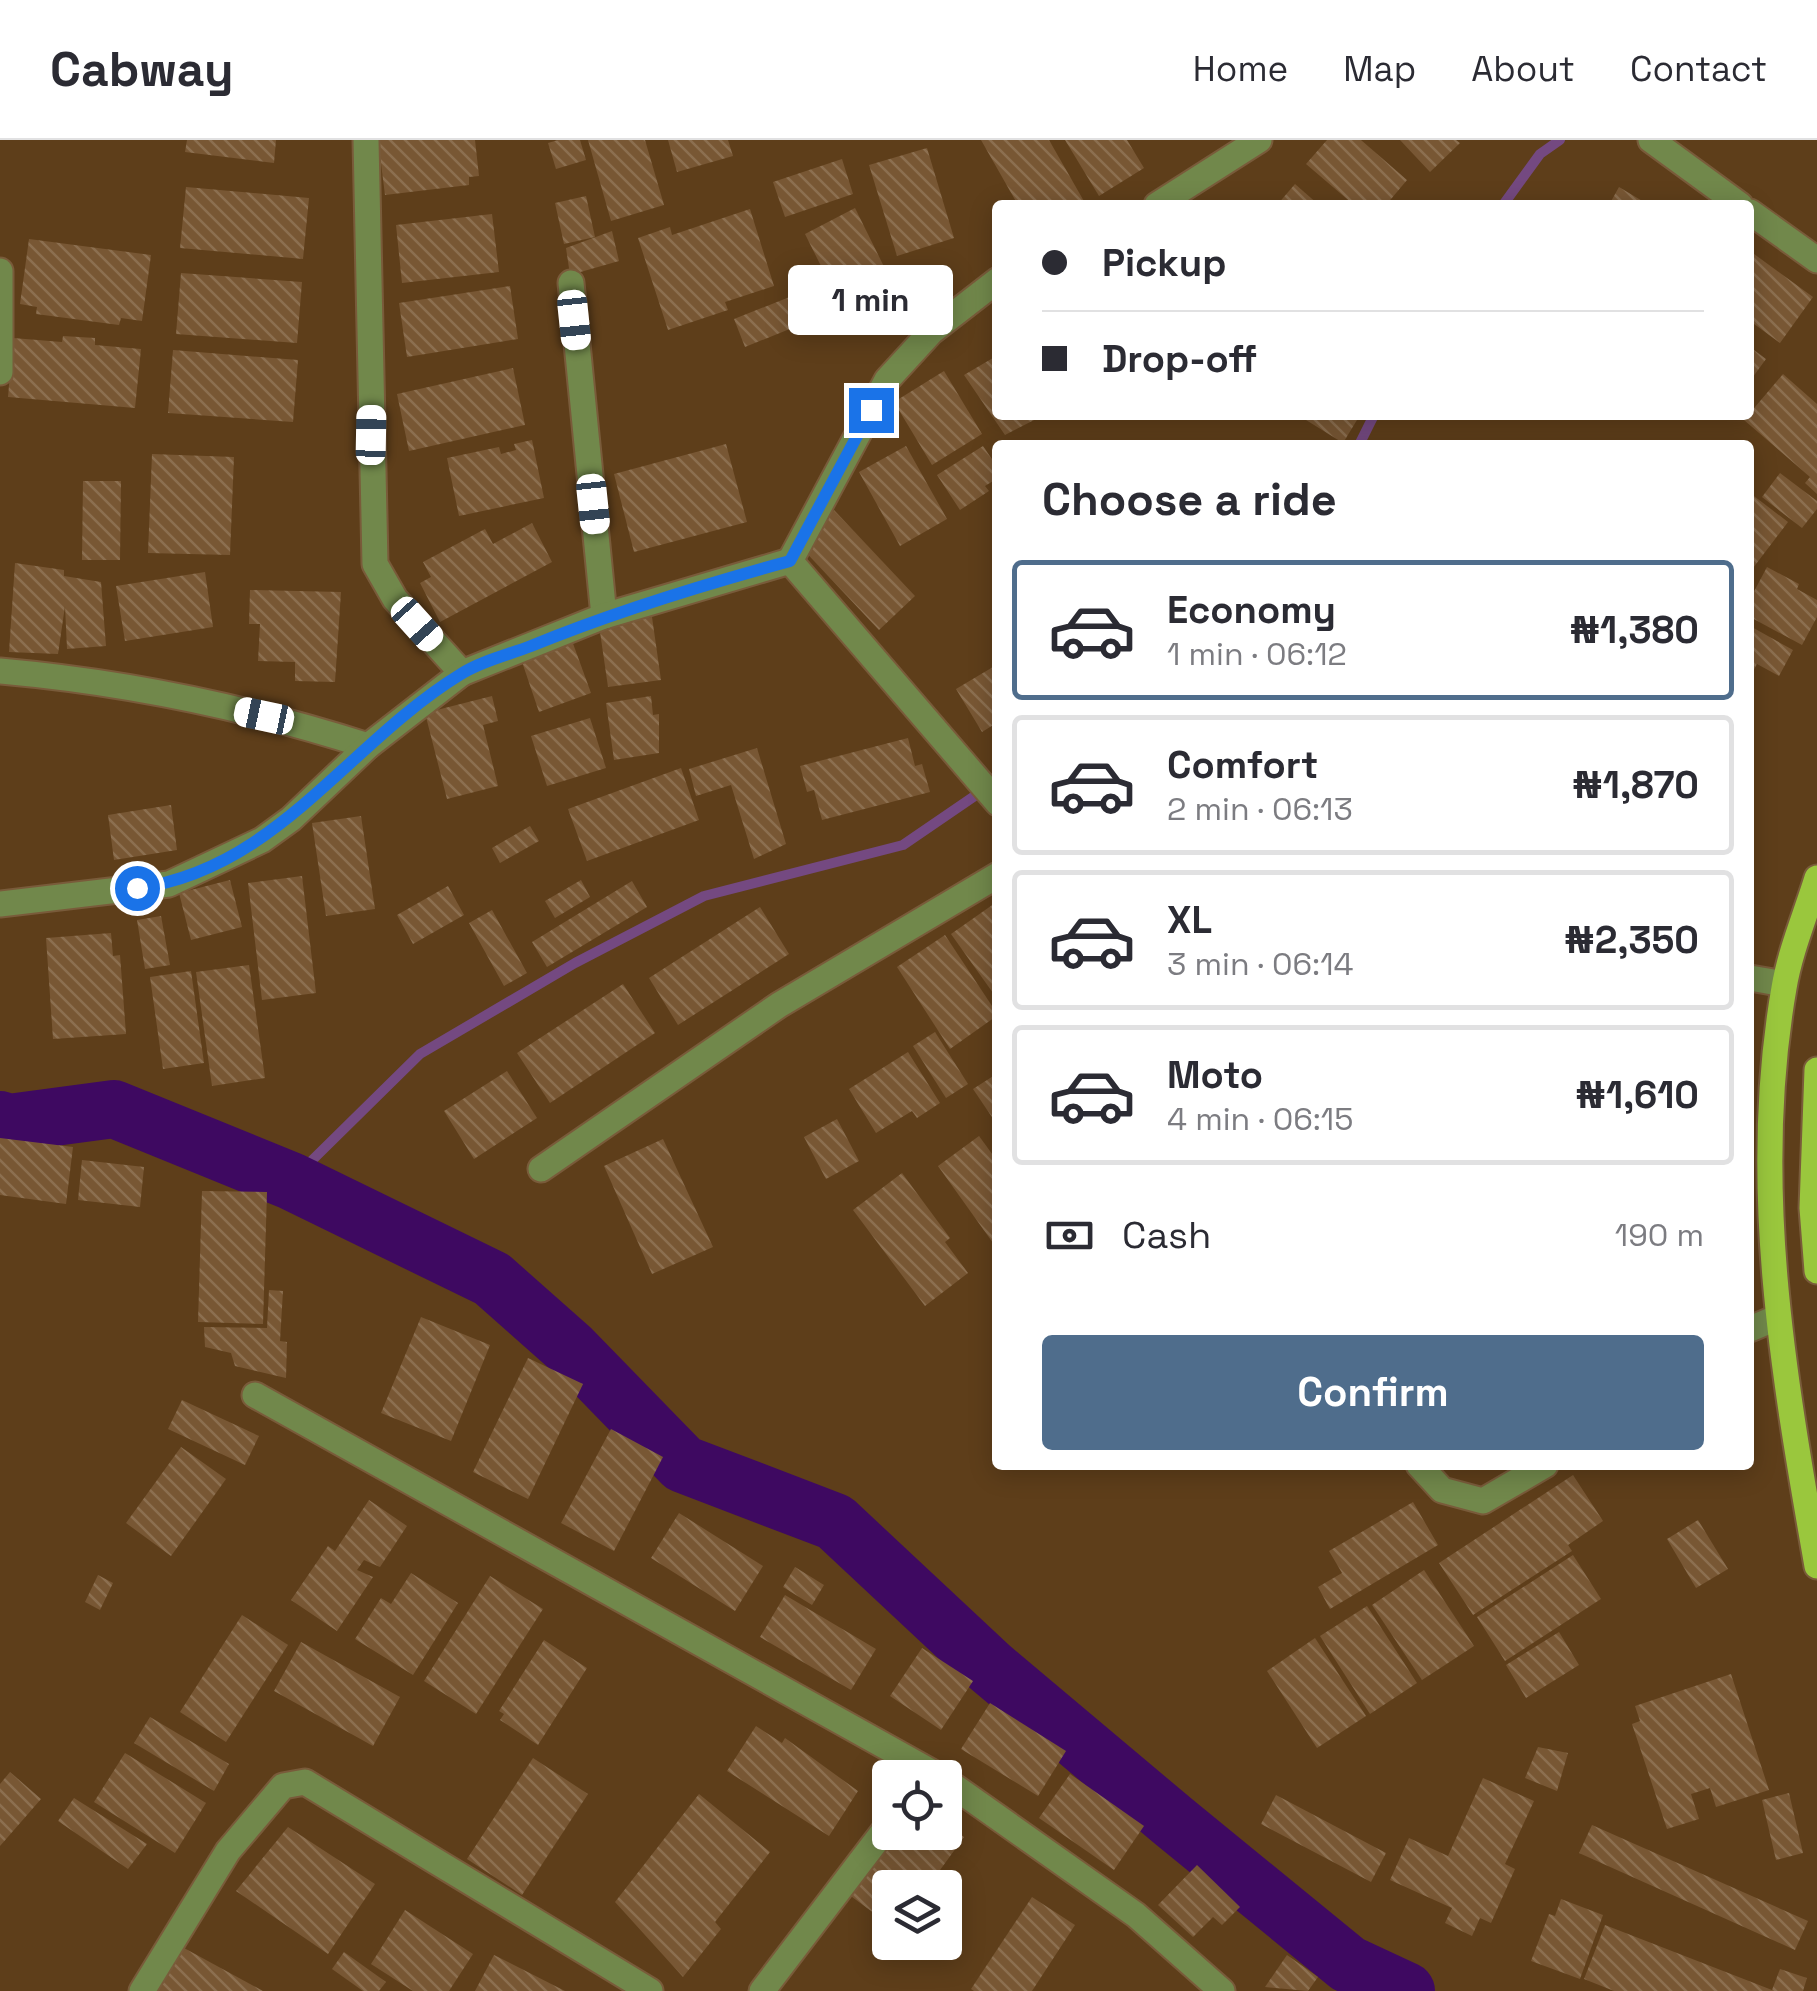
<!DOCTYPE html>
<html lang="en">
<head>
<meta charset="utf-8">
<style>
  body { margin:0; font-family:"Space Grotesk",sans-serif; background:#f7f7f7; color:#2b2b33; height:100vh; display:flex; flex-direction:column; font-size:38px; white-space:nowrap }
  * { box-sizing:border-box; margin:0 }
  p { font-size:32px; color:#7c7c81 }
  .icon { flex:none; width:55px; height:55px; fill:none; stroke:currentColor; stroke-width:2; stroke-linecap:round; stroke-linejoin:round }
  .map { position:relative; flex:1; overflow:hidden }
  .panel { position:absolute; left:992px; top:300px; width:762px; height:1030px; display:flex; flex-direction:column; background:#fff; border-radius:10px; box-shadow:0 5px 25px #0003 }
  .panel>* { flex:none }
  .banner { position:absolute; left:992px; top:60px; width:762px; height:220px; border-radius:10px; box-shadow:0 5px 25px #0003; display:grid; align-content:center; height:220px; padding:0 50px; background:#fff }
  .tools { position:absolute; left:872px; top:1620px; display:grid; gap:20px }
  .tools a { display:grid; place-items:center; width:90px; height:90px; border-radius:10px; background:#fff; box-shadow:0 5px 25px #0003; font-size:50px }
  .end { position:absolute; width:45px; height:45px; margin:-22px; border:12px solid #1a73e8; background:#fff; box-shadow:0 0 0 5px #fff }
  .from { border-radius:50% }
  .bubble { position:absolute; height:70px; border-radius:10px; background:#fff; box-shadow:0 5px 25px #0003; font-size:32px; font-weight:600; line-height:70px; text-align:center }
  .car { position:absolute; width:30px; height:60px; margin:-30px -15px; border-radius:12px; box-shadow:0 0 8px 2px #0007; background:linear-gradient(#fff 24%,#345 0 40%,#fff 0 76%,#345 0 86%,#fff 0) }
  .banner b { display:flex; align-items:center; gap:35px; height:95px; font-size:38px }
  .banner b+b { border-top:2px solid #e1e1e2 }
  .banner i { width:25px; height:25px; background:#2b2b33 }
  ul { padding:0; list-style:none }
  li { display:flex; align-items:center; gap:30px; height:140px; margin:0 20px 15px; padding:0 30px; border:5px solid #e1e1e2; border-radius:10px }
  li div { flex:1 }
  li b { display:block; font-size:38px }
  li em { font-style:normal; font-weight:600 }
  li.selected { border-color:#4f6d8c }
  li>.icon { width:90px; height:90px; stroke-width:1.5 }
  h2 { padding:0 50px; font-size:45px; line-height:120px }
  .pay { display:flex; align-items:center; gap:25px; height:110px; padding:0 50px; font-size:38px }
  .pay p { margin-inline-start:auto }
  .cta { display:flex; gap:20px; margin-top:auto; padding:20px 50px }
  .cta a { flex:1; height:115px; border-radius:10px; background:#4f6d8c; color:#fff; font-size:40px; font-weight:600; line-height:115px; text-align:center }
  header { display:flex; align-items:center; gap:60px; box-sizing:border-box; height:140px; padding:0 50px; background:#fff; border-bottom:2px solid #e1e1e2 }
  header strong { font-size:48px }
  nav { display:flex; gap:55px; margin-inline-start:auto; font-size:35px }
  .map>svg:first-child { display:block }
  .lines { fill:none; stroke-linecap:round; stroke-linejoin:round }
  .stream { stroke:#744981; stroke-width:10 }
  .river { stroke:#3e0961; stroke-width:58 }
  .building { fill:url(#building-back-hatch) }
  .minor-casing { stroke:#795b3a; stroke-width:29 }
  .major-casing { stroke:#795b3a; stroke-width:29 }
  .minor { stroke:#71884b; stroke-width:25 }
  .major { stroke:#9ac73d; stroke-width:25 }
  .route { stroke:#1a73e8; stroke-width:12 }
</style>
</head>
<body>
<header>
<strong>Cabway</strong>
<nav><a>Home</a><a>Map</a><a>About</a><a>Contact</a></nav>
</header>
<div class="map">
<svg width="1817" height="1851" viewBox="0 0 1817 1851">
  <defs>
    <pattern id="building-back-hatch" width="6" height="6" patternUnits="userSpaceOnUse" patternTransform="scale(2.5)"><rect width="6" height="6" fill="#785734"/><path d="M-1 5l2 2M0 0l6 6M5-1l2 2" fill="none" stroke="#8c6f50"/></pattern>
  </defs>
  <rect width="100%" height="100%" fill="#5e3e1a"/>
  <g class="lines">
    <g class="stream">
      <path d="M1503 65 1540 14 1560 0"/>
      <path d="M1359 305 1374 275"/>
      <path d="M291 1041 420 914 575 823 704 756 903 705 998 640"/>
    </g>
    <path class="river" d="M0 980 9 983 114 969 291 1041 492 1139 571 1209 683 1324 835 1382 990 1527 1173 1681 1348 1824 1406 1851"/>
  </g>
  <g class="building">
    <path d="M187 0H276L274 23 185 12Z"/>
    <path d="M378 0H475L479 36 469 37V45L385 55Z"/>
    <path d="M558 0H580L586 20 556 29 548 3Z"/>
    <path d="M588 0H645L664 65 611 81Z"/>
    <path d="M668 0H728L733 16 677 32Z"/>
    <path d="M981 0H1049L1085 63 1018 65Z"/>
    <path d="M1065 0H1127L1144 28 1099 56Z"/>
    <path d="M1327 0H1361L1407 40 1386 65H1354L1306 24Z"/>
    <path d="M1400 0H1456L1460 3 1430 32Z"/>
    <path d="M927 8 954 98 897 116 869 25Z"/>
    <path d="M842 19 853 54 785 77 773 42Z"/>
    <path d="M1295 44 1319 65H1277Z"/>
    <path d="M186 47 309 58 303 119 180 108Z"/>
    <path d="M1619 47 1649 65H1609Z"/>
    <path d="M586 56 595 97 564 104 555 63Z"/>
    <path d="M855 68 901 161 851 186 805 94Z"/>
    <path d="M750 69 774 146 725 162 728 170 668 190 638 98 670 87 672 95Z"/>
    <path d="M492 74 499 132 402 143 396 85Z"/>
    <path d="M612 91 619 121 570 135 566 108Z"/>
    <path d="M29 99 151 115 142 181 121 178 119 185 36 174 37 167 20 164Z"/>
    <path d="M1750 111 1813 157 1780 203 1750 181Z"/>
    <path d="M181 133 302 142 297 203 176 194Z"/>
    <path d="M510 146 518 199 407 217 399 163Z"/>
    <path d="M792 156 802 184 745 207 734 179Z"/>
    <path d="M63 196 95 198V205L141 209 135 268 8 257 13 198 62 202Z"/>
    <path d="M1750 207 1766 219 1750 241Z"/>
    <path d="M173 210 298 220 293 282 168 273Z"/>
    <path d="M998 215V275H1044L1005 295 964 235Z"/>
    <path d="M513 228 525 285 409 311 397 254Z"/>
    <path d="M944 231 982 294 932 325 894 262Z"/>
    <path d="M1783 234 1817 264V354L1805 343 1810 337 1744 280Z"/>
    <path d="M1309 275H1360L1343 303 1306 280Z"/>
    <path d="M532 300 544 358 459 376 447 318 499 307 501 314 516 310 514 304Z"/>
    <path d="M726 304 747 382 634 412 614 334Z"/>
    <path d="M906 306 947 379 900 406 859 332Z"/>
    <path d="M983 306 998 328V338L985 346 989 351 960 370 937 335Z"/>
    <path d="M152 314 234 317 230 415 148 413Z"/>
    <path d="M1780 333 1817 361V369L1802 388 1762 357Z"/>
    <path d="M83 341H121L120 420H82Z"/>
    <path d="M1750 353 1788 382 1750 432Z"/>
    <path d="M834 370 915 456 879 490 798 404Z"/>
    <path d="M532 383 552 422 440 482 420 443 431 437 423 422 485 389 493 404Z"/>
    <path d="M15 423 64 430V436L101 442 106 506 67 509 65 466 58 514 9 512Z"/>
    <path d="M1767 427 1799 444 1797 449 1817 460V477L1802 505 1750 477V459Z"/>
    <path d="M205 432 213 487 125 501 116 446Z"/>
    <path d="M250 450 341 452 335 542 295 541V522L258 521 260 484H249Z"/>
    <path d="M652 477 661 540 608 547 599 485Z"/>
    <path d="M1750 486 1793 510 1779 536 1757 524 1750 537Z"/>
    <path d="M571 498 591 553 539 572 520 516Z"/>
    <path d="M998 524V582L982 592 956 549Z"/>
    <path d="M492 556 498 581 483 585 498 646 447 659 425 573Z"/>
    <path d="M651 556 653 575 659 574V613L614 620 606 563Z"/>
    <path d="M590 578 606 628 547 646 531 596Z"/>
    <path d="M908 598 915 626 922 624 930 652 822 680 814 650 807 652 800 626Z"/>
    <path d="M757 608 786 704 754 719 731 645 696 656 689 629Z"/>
    <path d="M681 628 699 680 587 721 568 669Z"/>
    <path d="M171 665 177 710 114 720 108 675Z"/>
    <path d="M361 676 375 769 326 776 312 683Z"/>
    <path d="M530 686 539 701 500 723 492 708Z"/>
    <path d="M302 736 316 853 262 860 248 743Z"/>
    <path d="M230 740 242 787 191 800 179 753Z"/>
    <path d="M581 740 590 757 555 778 545 761Z"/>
    <path d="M632 741 647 767 547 827 532 802Z"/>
    <path d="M448 746 464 775 413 804 397 775Z"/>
    <path d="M998 761V860L951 794Z"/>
    <path d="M760 767 789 814 678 885 649 838Z"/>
    <path d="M492 770 527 833 504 846 469 783Z"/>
    <path d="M161 776 170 825 145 829 137 780Z"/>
    <path d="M111 793 113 816 120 815 126 894 53 899 46 798Z"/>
    <path d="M945 795 998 875 950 909 897 827Z"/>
    <path d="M249 825 265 938 212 946 196 832Z"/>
    <path d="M191 831 204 923 163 929 150 837Z"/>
    <path d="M623 844 655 893 550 963 517 913Z"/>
    <path d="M935 892 968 944 946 958 913 906Z"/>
    <path d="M908 912 940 963 917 978 912 971 876 993 849 949Z"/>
    <path d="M507 931 537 978 474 1019 444 971Z"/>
    <path d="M998 933V986L973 949Z"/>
    <path d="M837 979 859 1021 826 1039 804 997Z"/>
    <path d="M979 996 998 1022V1110L938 1026Z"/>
    <path d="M0 998 73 1007 66 1064 0 1055Z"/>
    <path d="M663 999 713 1107 652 1134 604 1026Z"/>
    <path d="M82 1020 144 1027 140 1067 78 1060Z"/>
    <path d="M902 1033 950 1098 945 1102 968 1133 925 1166 853 1070Z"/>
    <path d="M202 1051 267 1052 263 1184 198 1182Z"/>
    <path d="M269 1150 283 1151 280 1201 287 1202 286 1238 235 1226 231 1213 205 1207 204 1187 267 1188Z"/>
    <path d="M421 1177 490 1205 451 1301 381 1273Z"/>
    <path d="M528 1218 583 1244 528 1359 473 1332Z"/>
    <path d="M182 1260 259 1296 245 1325 168 1289Z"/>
    <path d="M611 1289 663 1317 614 1411 561 1383Z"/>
    <path d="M181 1307 226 1339 171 1416 126 1383Z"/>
    <path d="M1573 1335 1603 1381 1568 1405 1572 1411 1473 1475 1439 1423Z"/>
    <path d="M369 1360 407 1386 380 1427 364 1420 357 1430 373 1437 337 1491 291 1460 328 1406 335 1411Z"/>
    <path d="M1413 1362 1438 1405 1330 1469 1318 1447 1342 1433 1329 1411Z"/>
    <path d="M679 1373 763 1426 735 1471 651 1418Z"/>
    <path d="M1698 1380 1728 1429 1696 1448 1667 1399Z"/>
    <path d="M1573 1415 1601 1459 1505 1521 1477 1477Z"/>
    <path d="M795 1427 824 1445 812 1465 783 1447Z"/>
    <path d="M1424 1430 1474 1506 1422 1540 1372 1465Z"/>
    <path d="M411 1433 458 1463 413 1535 355 1499 381 1458 391 1464Z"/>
    <path d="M98 1435 113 1443 100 1470 85 1462Z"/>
    <path d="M490 1436 543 1469 476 1574 424 1541Z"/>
    <path d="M785 1455 876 1509 851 1550 760 1497Z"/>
    <path d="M1367 1466 1417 1543 1370 1574 1320 1496Z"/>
    <path d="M242 1475 288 1505 226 1602 180 1572Z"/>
    <path d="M1559 1492 1579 1525 1526 1558 1506 1525Z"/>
    <path d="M1315 1498 1366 1576 1317 1608 1267 1531Z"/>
    <path d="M544 1500 587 1528 538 1605 500 1580 504 1574 499 1571Z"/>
    <path d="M301 1502 400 1557 373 1606 274 1551Z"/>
    <path d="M922 1508 973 1541 941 1590 890 1556Z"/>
    <path d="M1731 1534 1769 1650 1716 1667 1710 1648 1691 1654 1699 1679 1667 1689 1632 1584 1640 1581 1635 1566Z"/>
    <path d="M990 1563 1066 1611 1038 1656 961 1609Z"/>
    <path d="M150 1577 229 1624 214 1651 134 1603Z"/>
    <path d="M756 1586 782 1603 785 1598 858 1651 829 1696 727 1631Z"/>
    <path d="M1538 1607 1568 1613 1557 1651 1525 1638Z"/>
    <path d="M125 1613 206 1663 175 1713 94 1662Z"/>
    <path d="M533 1618 588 1654 522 1755 467 1719Z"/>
    <path d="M10 1632 41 1659 0 1706V1644Z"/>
    <path d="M1070 1634 1144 1686 1114 1730 1039 1678Z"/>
    <path d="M1483 1638 1534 1661 1505 1724 1515 1729 1491 1783 1480 1778 1472 1796 1445 1783 1452 1768 1390 1740 1409 1698 1448 1716Z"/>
    <path d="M1789 1653 1803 1713 1776 1720 1762 1660Z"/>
    <path d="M699 1654 770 1712 715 1782 721 1789 683 1837 615 1762Z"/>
    <path d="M1276 1655 1386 1713 1371 1742 1261 1684Z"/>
    <path d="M74 1658 147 1704 128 1729 58 1681Z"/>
    <path d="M945 1682 964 1697 927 1748H890V1785L848 1754 892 1692H945Z"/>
    <path d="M1592 1685 1808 1781 1795 1810 1579 1713Z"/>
    <path d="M288 1687 375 1744 328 1814 236 1751Z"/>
    <path d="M1197 1725 1240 1767 1222 1785 1213 1777 1193 1797 1158 1765Z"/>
    <path d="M1032 1757 1075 1785 1032 1851H974L971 1849Z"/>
    <path d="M1561 1759 1603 1775 1580 1839 1531 1821 1549 1774 1555 1776Z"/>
    <path d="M405 1770 473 1814 449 1851H413L371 1824Z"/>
    <path d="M1605 1785 1772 1850 1780 1829 1807 1838 1803 1851H1614L1584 1839Z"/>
    <path d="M173 1802 263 1851H157L149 1847Z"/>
    <path d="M344 1812 386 1842 379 1851H363L332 1829Z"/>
    <path d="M494 1815 565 1851H475Z"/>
    <path d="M1287 1815 1318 1837 1308 1851 1265 1847Z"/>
  </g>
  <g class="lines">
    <defs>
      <g id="minor">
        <path d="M366 0 375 424 395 459 462 533"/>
        <path d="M1651 0 1740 65"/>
        <path d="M1157 65 1259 0"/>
        <path d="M1750 72 1817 120"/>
        <path d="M0 131V232"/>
        <path d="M571 143 604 476"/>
        <path d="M790 421 887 240 931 192 998 140"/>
        <path d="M0 531C124 542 250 568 368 606"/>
        <path d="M0 764 169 744 262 700 291 679 368 606 462 533 604 476 790 421 998 663"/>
        <path d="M1750 838 1784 844"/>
        <path d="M541 1029 779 865 998 735"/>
        <path d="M1750 1189 1776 1178"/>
        <path d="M255 1255 942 1638"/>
        <path d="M1419 1325 1442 1350 1483 1361 1545 1325"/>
        <path d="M945 1640 1136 1775 1222 1851"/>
        <path d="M142 1851 228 1711 283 1646 305 1642 650 1851"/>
        <path d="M762 1851 890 1683"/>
      </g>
      <g id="major">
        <path d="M1817 738C1806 774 1790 811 1784 848 1750 1042 1783 1234 1817 1426"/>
        <path d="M1817 930 1812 1068 1817 1131"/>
      </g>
    </defs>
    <use href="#minor" class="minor-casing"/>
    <use href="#major" class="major-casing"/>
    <use href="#minor" class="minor"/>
    <use href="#major" class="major"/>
  </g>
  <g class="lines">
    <path class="route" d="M137 748C276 730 348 603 461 534 481 521 508 515 531 506 616 471 702 445 790 421L871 270"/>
  </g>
</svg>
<div class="tools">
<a><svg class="icon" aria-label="locate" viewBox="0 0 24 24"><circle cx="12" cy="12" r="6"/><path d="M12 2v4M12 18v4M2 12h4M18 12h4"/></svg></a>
<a><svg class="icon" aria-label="layers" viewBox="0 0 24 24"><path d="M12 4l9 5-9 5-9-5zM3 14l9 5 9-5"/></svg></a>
</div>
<i class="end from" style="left:137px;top:748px"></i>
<i class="end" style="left:871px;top:270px"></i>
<div class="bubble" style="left:788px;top:125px;width:165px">1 min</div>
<i class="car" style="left:574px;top:180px;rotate:174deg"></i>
<i class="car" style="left:371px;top:295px;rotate:1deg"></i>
<i class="car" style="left:593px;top:364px;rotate:174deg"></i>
<i class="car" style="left:417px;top:484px;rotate:138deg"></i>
<i class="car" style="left:264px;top:576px;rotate:282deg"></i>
<div class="banner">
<b><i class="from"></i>Pickup</b>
<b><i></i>Drop-off</b>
</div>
<section class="panel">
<h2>Choose a ride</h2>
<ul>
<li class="selected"><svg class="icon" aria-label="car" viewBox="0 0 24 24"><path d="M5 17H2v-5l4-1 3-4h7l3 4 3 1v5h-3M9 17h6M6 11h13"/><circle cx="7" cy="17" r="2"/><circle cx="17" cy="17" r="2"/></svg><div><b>Economy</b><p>1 min · 06:12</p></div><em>₦1,380</em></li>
<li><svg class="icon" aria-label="car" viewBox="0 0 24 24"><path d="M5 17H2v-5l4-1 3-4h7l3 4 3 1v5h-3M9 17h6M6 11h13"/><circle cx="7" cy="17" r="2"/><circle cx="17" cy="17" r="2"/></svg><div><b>Comfort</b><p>2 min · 06:13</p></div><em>₦1,870</em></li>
<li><svg class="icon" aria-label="car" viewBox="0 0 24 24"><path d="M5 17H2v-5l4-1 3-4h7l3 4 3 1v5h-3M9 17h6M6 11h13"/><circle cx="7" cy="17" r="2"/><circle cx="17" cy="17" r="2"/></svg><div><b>XL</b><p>3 min · 06:14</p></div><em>₦2,350</em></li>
<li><svg class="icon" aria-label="car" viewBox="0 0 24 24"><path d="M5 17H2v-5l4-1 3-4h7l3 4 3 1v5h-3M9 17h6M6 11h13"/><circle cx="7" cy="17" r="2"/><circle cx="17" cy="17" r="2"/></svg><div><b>Moto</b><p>4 min · 06:15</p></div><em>₦1,610</em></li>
</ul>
<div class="pay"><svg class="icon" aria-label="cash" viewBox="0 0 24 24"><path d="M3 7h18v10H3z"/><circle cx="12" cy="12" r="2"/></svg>Cash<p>190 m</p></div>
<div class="cta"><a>Confirm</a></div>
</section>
</div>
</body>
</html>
